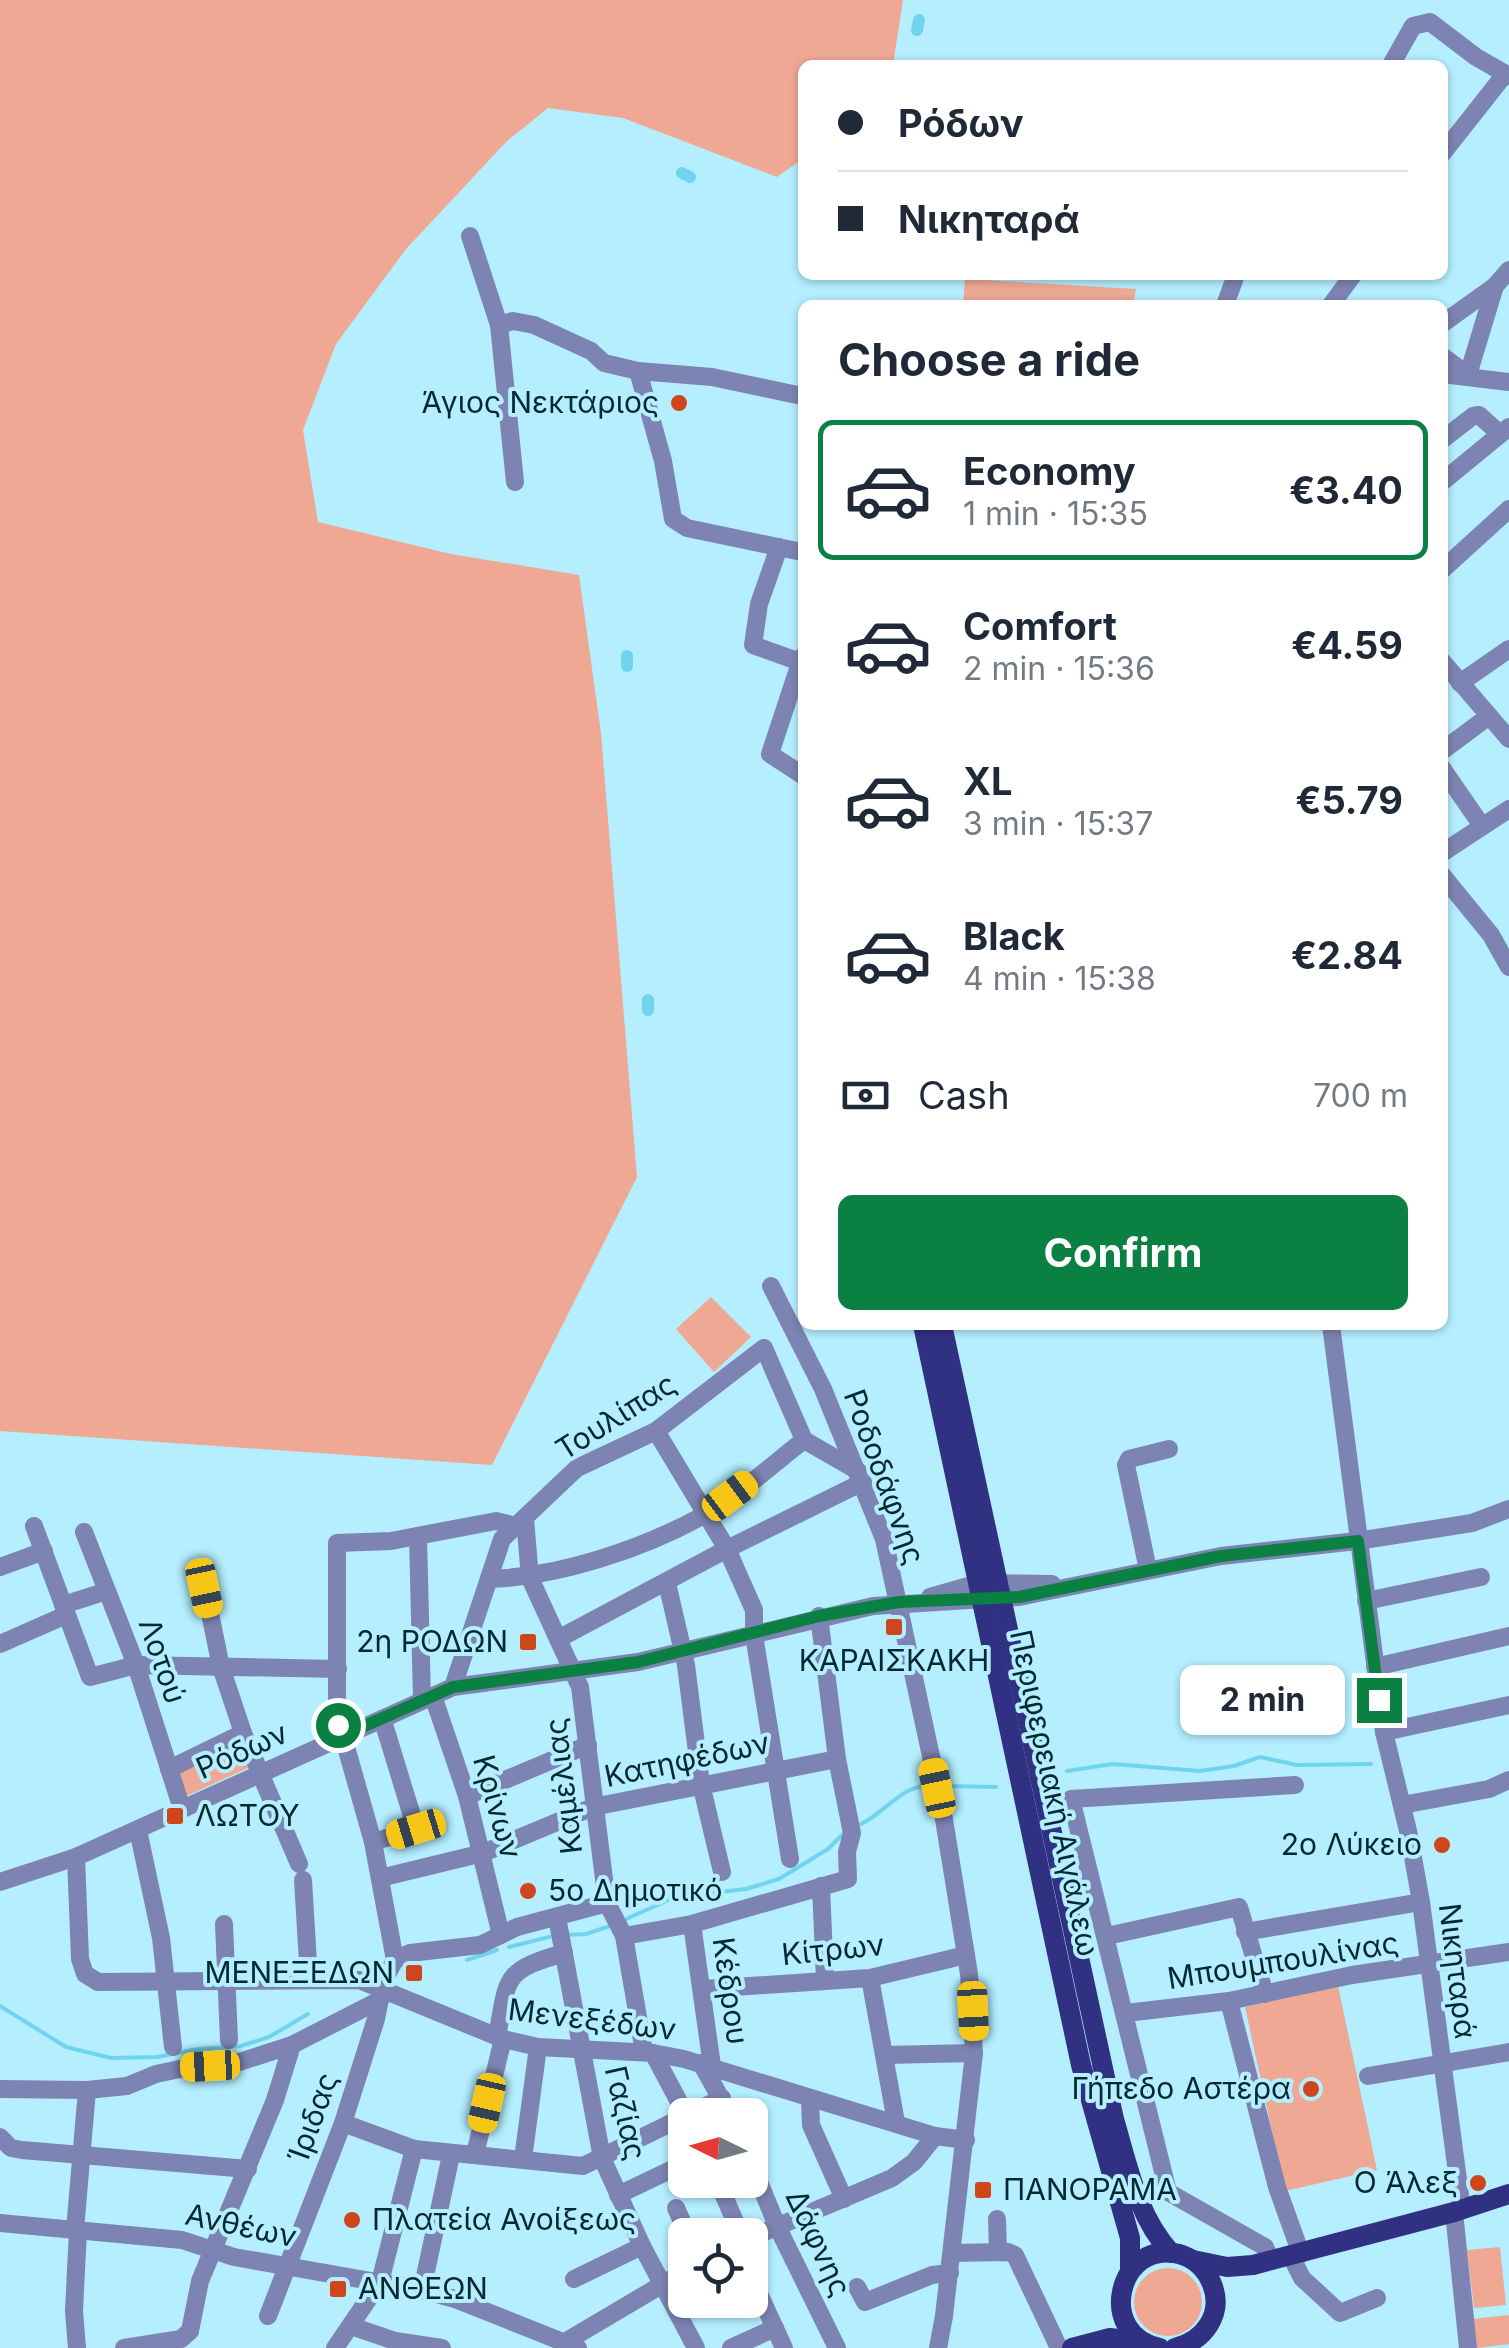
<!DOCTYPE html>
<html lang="en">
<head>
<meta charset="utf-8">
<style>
  body { margin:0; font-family:Inter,sans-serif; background:#f6f6f7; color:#1f2937; height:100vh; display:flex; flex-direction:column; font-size:38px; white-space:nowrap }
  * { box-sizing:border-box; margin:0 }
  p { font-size:32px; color:#747a83 }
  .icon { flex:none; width:55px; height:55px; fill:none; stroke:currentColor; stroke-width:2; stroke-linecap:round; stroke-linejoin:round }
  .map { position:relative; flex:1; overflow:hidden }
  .sheet { position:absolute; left:798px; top:300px; width:650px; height:1030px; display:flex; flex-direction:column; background:#fff; border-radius:15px; box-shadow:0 2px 8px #0004 }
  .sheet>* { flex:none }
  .guide { position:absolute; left:798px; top:60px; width:650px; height:220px; border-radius:15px; box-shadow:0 2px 8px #0004; display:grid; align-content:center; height:220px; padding:0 40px; background:#fff }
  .needle { width:65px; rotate:275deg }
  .controls { position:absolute; left:668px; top:2098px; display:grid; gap:20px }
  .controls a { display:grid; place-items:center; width:100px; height:100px; border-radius:15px; background:#fff; box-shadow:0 2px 8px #0004; font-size:50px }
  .end { position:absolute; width:45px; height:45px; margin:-22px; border:12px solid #0b8043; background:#fff; box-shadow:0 0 0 5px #fff }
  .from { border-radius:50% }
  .bubble { position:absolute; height:70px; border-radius:15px; background:#fff; box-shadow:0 2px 8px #0004; font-size:32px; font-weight:700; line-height:70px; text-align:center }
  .car { position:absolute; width:30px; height:60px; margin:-30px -15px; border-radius:12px; box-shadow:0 0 8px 2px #0007; background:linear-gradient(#f5c518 24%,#345 0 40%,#f5c518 0 76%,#345 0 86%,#f5c518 0) }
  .guide b { display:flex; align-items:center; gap:35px; height:95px; font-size:38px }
  .guide b+b { border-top:2px solid #e0e1e3 }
  .guide i { width:25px; height:25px; background:#1f2937 }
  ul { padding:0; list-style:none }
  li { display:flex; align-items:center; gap:30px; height:140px; margin:0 20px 15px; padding:0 20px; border:5px solid transparent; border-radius:15px }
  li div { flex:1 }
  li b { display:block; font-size:38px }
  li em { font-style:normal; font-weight:700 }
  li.on { border-color:#0b8043 }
  li>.icon { width:90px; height:90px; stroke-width:1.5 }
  h2 { padding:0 40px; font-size:45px; line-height:120px }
  .pay { display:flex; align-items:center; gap:25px; height:110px; padding:0 40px; font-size:38px }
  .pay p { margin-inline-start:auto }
  .button { display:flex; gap:20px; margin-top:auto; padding:20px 40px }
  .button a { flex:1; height:115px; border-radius:15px; background:#0b8043; color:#fff; font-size:40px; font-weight:700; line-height:115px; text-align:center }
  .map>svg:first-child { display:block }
  .green { fill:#efa894 }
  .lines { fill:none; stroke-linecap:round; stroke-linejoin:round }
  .stream { stroke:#71d4ee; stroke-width:4 }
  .canal { stroke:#71d4ee; stroke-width:12 }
  .minor { stroke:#7d84b3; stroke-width:18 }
  .major { stroke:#313184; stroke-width:20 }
  .route { stroke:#0b8043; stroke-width:12 }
  .poi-dot { fill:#ce4619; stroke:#b4eeff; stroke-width:4 }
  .labels { text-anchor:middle; stroke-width:8; stroke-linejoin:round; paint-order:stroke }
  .poi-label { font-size:30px; fill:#052932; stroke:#b4eeff; text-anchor:end }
  .street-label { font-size:30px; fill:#052932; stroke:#b4eeff }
</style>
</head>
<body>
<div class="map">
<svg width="1509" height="2348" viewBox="0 0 1509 2348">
  <rect width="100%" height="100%" fill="#b4eeff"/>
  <g class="green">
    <path d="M0 0H903L893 65H802V159L777 177 623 118 548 108 507 141 406 249 336 344 303 430 318 522 451 554 579 575 601 733 637 1177 492 1465 0 1431Z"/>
    <path d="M965 279 1136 289 1133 305H963Z"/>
    <path d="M711 1297 751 1337 714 1372 676 1329Z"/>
    <path d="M239 1739 248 1768 182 1798 174 1771Z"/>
    <path d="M1338 1986 1377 2170 1285 2191 1245 2007Z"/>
    <path d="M1500 2247 1506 2305 1474 2308 1467 2250Z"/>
    <circle cx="1168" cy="2302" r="34"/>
    <path d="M1509 2315V2344L1477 2348 1472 2319Z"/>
  </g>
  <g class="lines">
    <g class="stream">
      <path d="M1067 1771 1113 1764 1200 1771 1234 1766 1260 1757 1297 1765 1371 1764"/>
      <path d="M942 1786 996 1787"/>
      <path d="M861 1824C883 1814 902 1786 926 1786"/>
      <path d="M624 1920 675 1897 746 1889 779 1879 828 1849 846 1831"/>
      <path d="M565 1935 586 1934 613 1925"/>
      <path d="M509 1947 553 1936"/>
      <path d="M467 1960 497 1950"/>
      <path d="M0 2006 66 2047 111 2058 157 2057 198 2049 241 2046 269 2037 308 2014"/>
    </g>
    <g class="canal">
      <path d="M917 30 919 20"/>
      <path d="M682 173 690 177"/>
      <path d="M627 656V666"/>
      <path d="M648 1000V1010"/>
    </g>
    <g class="minor">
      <path d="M1391 65 1413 26 1430 22 1476 57 1509 76"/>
      <path d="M1442 154 1505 74"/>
      <path d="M470 236 499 325 515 482"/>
      <path d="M1225 305 1236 275"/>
      <path d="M1331 305 1353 275"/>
      <path d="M1442 324 1495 286 1509 270"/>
      <path d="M499 325 513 321 534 325 591 351 604 363 638 371 712 377 802 396"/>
      <path d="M1442 356 1468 375"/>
      <path d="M638 371 663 461 673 519 687 528 802 552"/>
      <path d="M1442 374 1509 382"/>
      <path d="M1468 375 1495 286"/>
      <path d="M1442 440 1473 416 1479 415 1500 434"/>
      <path d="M1442 482 1509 427"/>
      <path d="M779 547 759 604 753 645 800 662"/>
      <path d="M1442 570 1509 509"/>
      <path d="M802 657 770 754 802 775"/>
      <path d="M1442 661 1509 739"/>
      <path d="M1460 683 1509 649"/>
      <path d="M1442 751 1489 716"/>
      <path d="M1442 768 1482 826"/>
      <path d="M1442 853 1509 809"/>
      <path d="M1442 875 1491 935 1509 967"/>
      <path d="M771 1286 823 1389 884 1539 942 1807 969 1974 974 2053 944 2316 938 2348"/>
      <path d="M1331 1325 1384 1732 1409 1835 1421 1902 1462 2210"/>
      <path d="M656 1431 727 1549 754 1610V1635L790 1859"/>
      <path d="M804 1440 858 1471"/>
      <path d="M525 1519 530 1578 580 1687 607 1903 624 1936 644 2052"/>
      <path d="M34 1526 90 1677 136 1665 338 1669"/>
      <path d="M84 1532 136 1665 182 1809"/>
      <path d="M418 1536 422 1700"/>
      <path d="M0 1567 44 1551"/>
      <path d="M1148 1570 1126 1465 1129 1459 1169 1449"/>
      <path d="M489 1579C558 1577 643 1549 704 1515 739 1495 772 1465 804 1440"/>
      <path d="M667 1583 686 1665 701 1784 722 1872"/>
      <path d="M205 1589 221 1667 243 1733 299 1864"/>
      <path d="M930 1597 979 1583 1052 1584"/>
      <path d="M1366 1601 1481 1577"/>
      <path d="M63 1605 107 1591"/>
      <path d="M558 1639 727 1549 863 1482"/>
      <path d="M0 1644 66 1615"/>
      <path d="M1375 1667 1509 1636"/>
      <path d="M453 1687 502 1539 577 1468 656 1431 764 1348 804 1440"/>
      <path d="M433 1696 467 1796 501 1935"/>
      <path d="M1384 1732 1509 1705"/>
      <path d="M169 1769 243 1733"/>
      <path d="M467 1796 588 1745"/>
      <path d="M1402 1805 1489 1789 1509 1780"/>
      <path d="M138 1830 161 1938 173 2047"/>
      <path d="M373 1842 416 1829 383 1721"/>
      <path d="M76 1857 80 1959 85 1974 98 1982 359 1980 503 2039 538 2047 653 2053 684 2059 935 2136 966 2140"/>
      <path d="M380 1878 483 1853 593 1807 837 1759"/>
      <path d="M303 1880 309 1979"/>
      <path d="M0 1882 76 1857 453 1687 638 1662 873 1606 1019 1597 1221 1556 1357 1541 1472 1523 1509 1509"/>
      <path d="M821 1886 825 1980"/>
      <path d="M557 1917 602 2158 642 2246 696 2348"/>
      <path d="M224 1924 229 2040"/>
      <path d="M692 1924 712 2066"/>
      <path d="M1245 1932 1421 1902"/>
      <path d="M624 1936 692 1924 848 1879 847 1852 852 1833 837 1759 819 1616"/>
      <path d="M1107 1936 1239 1907 1265 1994"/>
      <path d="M395 1960 373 1842 337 1715V1543L391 1541 496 1521 516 1526"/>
      <path d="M870 1978 896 2122"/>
      <path d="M704 1989 870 1978 966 1955"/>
      <path d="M1229 2001 1277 2187 1301 2254"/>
      <path d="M1126 2013 1229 2001 1352 1975 1509 1952"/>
      <path d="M497 2037C508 1977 502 1971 564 1953"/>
      <path d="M653 2053 686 2115"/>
      <path d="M885 2055 974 2053"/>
      <path d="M701 2063 730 2115"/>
      <path d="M1368 2076 1509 2052"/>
      <path d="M0 2089 87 2090 127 2086 156 2074 189 2067 230 2065 292 2045 380 2000"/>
      <path d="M810 2100 811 2125 844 2199"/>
      <path d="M343 2123 414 2149 583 2166 722 2098"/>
      <path d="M0 2137 11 2148 22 2150 248 2169"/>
      <path d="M475 2154 503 2039"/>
      <path d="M523 2159 538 2047"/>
      <path d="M750 2160 778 2228 837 2348"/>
      <path d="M717 2180 741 2235"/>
      <path d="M618 2195 685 2163"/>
      <path d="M676 2208 688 2235"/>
      <path d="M1454 2212 1468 2348"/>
      <path d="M997 2219 998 2252"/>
      <path d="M0 2223 182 2240 234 2257 422 2290 455 2299 578 2348"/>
      <path d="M75 2230 87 2090"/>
      <path d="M750 2238 892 2178 914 2162 935 2136"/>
      <path d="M952 2253 1008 2252 1015 2255 1059 2348"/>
      <path d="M1291 2256 1302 2278 1340 2313 1377 2298"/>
      <path d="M1271 2261 1265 2247 1168 2192 1071 1799 1295 1785"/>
      <path d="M750 2274 784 2348"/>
      <path d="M574 2279 642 2246"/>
      <path d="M857 2287 865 2302 932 2275 950 2273"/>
      <path d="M422 2290 451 2155"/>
      <path d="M268 2316 343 2123 376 2019 384 1980 395 1960 410 1953 480 1945 517 1927 607 1903"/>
      <path d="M351 2326 395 2341 442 2348"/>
      <path d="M190 2331 200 2281 275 2100 292 2045"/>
      <path d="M565 2342 685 2271"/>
      <path d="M77 2348 74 2311 78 2230"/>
      <path d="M124 2348 181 2339 190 2331"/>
      <path d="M335 2348 380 2282 414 2149"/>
      <path d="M731 2348 775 2328"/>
    </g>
    <g class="major">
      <path d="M923 1325 1081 2065 1130 2238V2271"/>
      <path d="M942 1325 1114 2119C1128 2166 1137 2216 1171 2253"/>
      <path d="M1193 2260 1227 2267 1253 2265 1454 2212 1509 2194"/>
      <path d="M1072 2348 1110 2338 1142 2342"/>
      <path d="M1160 2348C1095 2335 1118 2239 1179 2254 1194 2258 1206 2269 1212 2284 1224 2314 1204 2341 1175 2348"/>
    </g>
  </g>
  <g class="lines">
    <path class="route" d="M338 1725 342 1736 453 1687 638 1662 819 1616 899 1602 1019 1597 1221 1556 1358 1541 1379 1700"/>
  </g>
  <g class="poi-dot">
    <circle cx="679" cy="403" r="10"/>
    <rect x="884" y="1617" width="20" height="20" rx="5"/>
    <rect x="518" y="1632" width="20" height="20" rx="5"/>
    <rect x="165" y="1806" width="20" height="20" rx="5"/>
    <circle cx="1442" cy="1845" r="10"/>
    <circle cx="528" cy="1891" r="10"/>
    <rect x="404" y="1963" width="20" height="20" rx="5"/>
    <circle cx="1311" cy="2089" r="10"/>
    <circle cx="1478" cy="2183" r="10"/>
    <rect x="973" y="2180" width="20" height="20" rx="5"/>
    <circle cx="352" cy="2220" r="10"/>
    <rect x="328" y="2279" width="20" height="20" rx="5"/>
  </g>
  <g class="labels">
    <g class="poi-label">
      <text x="659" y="413">Άγιος Νεκτάριος</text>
      <text x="508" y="1652">2η ΡΟΔΩΝ</text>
      <text x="894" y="1671" text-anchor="middle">ΚΑΡΑΙΣΚΑΚΗ</text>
      <text x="195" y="1826" text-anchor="start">ΛΩΤΟΥ</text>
      <text x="1422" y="1855">2ο Λύκειο</text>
      <text x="548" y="1901" text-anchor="start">5ο Δημοτικό</text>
      <text x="394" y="1983">ΜΕΝΕΞΕΔΩΝ</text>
      <text x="1291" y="2099">Γήπεδο Αστέρα</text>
      <text x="1458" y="2193">Ο Άλεξ</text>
      <text x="1003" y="2200" text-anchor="start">ΠΑΝΟΡΑΜΑ</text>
      <text x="372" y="2230" text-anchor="start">Πλατεία Ανοίξεως</text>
      <text x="358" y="2299" text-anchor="start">ΑΝΘΕΩΝ</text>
    </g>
    <g class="street-label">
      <text transform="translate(616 1417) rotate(-32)" y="10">Τουλίπας</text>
      <text transform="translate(884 1477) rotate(70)" y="10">Ροδοδάφνης</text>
      <text transform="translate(162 1661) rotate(71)" y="10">Λοτού</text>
      <text transform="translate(242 1751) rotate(-24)" y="10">Ρόδων</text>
      <text transform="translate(687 1760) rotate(-12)" y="10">Κατηφέδων</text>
      <text transform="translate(564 1786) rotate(-97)" y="10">Καμέλιας</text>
      <text transform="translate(1054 1793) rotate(78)" y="10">Περιφερειακή Αιγάλεω</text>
      <text transform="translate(497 1807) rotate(74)" y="10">Κρίνων</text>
      <text transform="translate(833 1950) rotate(-6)" y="10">Κίτρων</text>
      <text transform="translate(1283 1961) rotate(-9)" y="10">Μπουμπουλίνας</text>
      <text transform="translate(1457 1971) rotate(83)" y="10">Νικηταρά</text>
      <text transform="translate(730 1991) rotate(82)" y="10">Κέδρου</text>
      <text transform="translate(592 2020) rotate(7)" y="10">Μενεξέδων</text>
      <text transform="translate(625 2113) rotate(77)" y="10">Γαζίας</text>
      <text transform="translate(313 2118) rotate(-70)" y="10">Ίριδας</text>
      <text transform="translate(241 2226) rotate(12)" y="10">Ανθέων</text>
      <text transform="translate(818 2243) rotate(65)" y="10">Δάφνης</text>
    </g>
  </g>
</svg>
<div class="controls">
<a><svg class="needle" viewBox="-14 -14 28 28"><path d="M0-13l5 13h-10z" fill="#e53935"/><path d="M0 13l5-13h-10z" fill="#747a83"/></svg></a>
<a><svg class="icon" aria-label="locate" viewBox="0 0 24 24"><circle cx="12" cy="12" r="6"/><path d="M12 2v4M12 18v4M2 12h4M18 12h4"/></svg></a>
</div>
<i class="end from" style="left:338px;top:1725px"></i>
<i class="end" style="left:1379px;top:1700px"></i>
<div class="bubble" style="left:1180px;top:1665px;width:165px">2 min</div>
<i class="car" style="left:730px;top:1496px;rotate:53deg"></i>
<i class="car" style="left:204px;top:1588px;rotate:168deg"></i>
<i class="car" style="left:937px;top:1788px;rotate:348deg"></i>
<i class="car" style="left:416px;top:1829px;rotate:253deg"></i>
<i class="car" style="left:973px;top:2011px;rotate:177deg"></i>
<i class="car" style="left:210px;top:2066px;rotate:267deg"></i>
<i class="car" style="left:487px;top:2103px;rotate:193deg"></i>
<div class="guide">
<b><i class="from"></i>Ρόδων</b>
<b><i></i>Νικηταρά</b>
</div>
<section class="sheet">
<h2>Choose a ride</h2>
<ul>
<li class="on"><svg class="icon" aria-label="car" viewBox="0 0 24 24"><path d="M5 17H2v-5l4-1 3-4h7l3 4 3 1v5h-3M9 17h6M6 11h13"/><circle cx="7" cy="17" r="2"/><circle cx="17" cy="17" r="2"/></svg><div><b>Economy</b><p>1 min · 15:35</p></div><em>€3.40</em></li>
<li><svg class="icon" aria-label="car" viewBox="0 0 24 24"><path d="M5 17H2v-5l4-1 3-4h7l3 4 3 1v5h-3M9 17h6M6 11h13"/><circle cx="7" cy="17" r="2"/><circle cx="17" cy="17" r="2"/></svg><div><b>Comfort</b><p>2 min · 15:36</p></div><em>€4.59</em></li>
<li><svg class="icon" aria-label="car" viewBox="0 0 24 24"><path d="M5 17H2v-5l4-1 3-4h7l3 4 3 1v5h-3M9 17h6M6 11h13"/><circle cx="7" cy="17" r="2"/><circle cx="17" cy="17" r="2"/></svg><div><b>XL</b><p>3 min · 15:37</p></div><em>€5.79</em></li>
<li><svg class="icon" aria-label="car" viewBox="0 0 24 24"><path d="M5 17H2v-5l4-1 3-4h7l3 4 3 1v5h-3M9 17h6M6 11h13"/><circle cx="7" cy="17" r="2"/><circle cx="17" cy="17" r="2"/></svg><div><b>Black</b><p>4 min · 15:38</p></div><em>€2.84</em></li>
</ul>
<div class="pay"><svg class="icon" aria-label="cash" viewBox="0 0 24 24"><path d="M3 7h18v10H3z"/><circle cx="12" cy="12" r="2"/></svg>Cash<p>700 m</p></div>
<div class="button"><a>Confirm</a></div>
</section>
</div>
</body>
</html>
